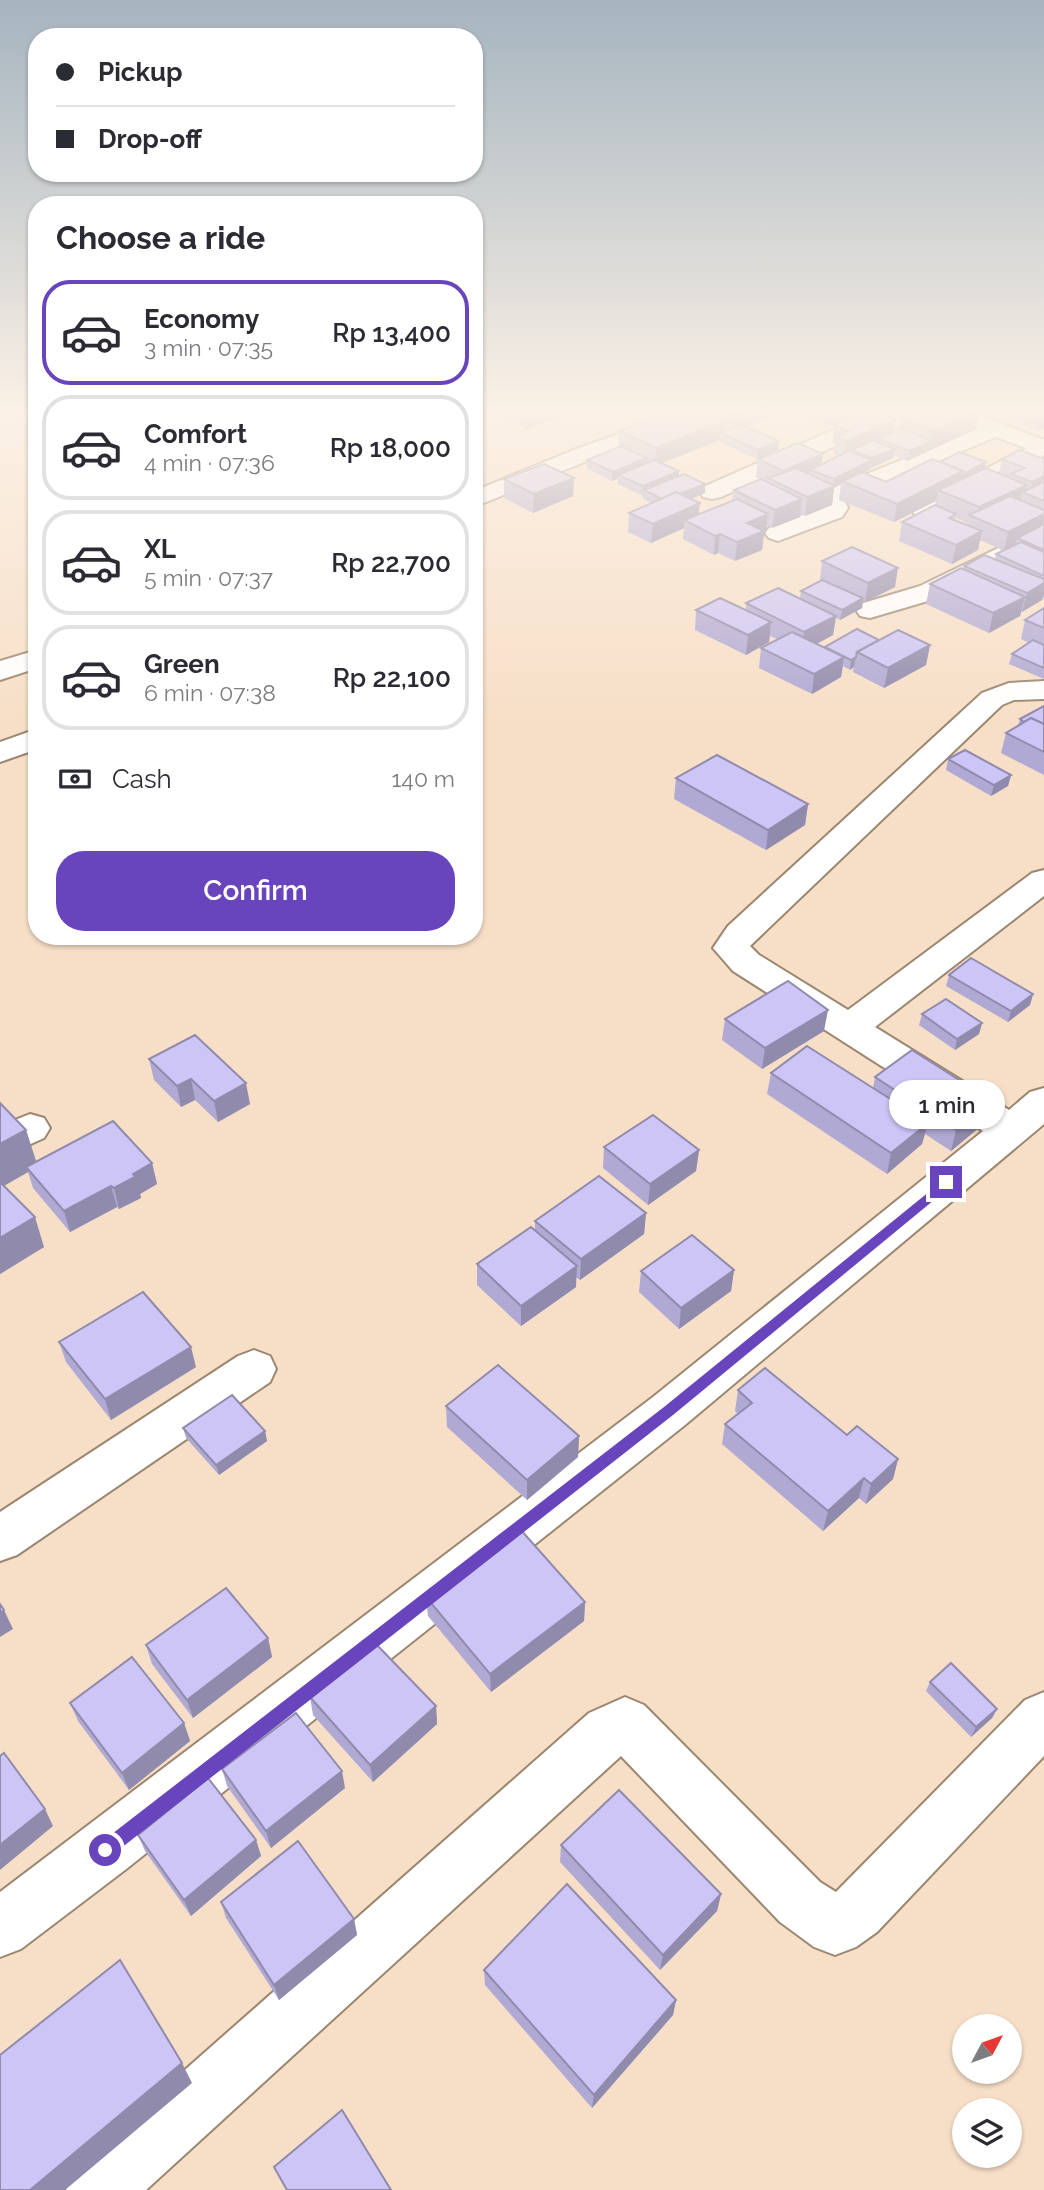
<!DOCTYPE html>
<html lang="en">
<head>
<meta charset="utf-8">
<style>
  body { margin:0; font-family:Raleway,sans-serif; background:#f7f7f7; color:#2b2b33; height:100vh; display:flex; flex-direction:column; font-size:26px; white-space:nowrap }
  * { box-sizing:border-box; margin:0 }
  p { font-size:23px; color:#7c7c81 }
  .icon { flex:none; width:38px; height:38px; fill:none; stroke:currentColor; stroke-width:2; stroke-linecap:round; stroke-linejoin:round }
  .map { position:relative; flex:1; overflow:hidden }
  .drawer { position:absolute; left:28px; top:196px; width:455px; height:749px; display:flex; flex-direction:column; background:#fff; border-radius:28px; box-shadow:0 2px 5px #0004 }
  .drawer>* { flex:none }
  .hud { position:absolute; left:28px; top:28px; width:455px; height:154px; border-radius:28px; box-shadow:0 2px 5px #0004; display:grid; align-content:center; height:154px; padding:0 28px; background:#fff }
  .needle { width:46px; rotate:49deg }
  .controls { position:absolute; left:952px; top:2014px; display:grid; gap:14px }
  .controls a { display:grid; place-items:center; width:70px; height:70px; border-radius:50%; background:#fff; box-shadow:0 2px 5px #0004; font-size:35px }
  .end { position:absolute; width:32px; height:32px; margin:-16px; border:9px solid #6844bd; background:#fff; box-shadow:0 0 0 4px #fff }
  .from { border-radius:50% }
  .bubble { position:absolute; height:49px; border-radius:24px; background:#fff; box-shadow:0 2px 5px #0004; font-size:23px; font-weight:600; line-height:49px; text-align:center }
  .hud b { display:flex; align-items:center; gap:24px; height:66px; font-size:26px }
  .hud b+b { border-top:2px solid #e1e1e2 }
  .hud i { width:18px; height:18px; background:#2b2b33 }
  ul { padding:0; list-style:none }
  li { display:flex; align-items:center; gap:21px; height:105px; margin:0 14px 10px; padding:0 14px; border:4px solid #e1e1e2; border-radius:28px }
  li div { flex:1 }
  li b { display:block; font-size:26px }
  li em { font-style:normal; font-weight:600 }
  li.on { border-color:#6844bd }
  li>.icon { width:63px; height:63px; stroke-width:1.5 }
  h2 { padding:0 28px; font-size:32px; line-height:84px }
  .pay { display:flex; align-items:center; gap:18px; height:77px; padding:0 28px; font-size:26px }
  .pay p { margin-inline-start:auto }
  .action { display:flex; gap:14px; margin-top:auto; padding:14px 28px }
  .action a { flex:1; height:80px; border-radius:28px; background:#6844bd; color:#fff; font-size:28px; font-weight:600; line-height:80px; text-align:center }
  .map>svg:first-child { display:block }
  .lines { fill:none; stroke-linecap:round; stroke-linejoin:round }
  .minor-casing { stroke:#9b8670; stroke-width:4 }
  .tertiary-casing { stroke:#9b8670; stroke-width:4 }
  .minor { fill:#fff; fill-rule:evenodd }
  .tertiary { fill:#fff; fill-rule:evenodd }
  .wall { fill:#b0a9d4; fill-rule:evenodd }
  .shaded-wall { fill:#908aac }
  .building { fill:#cdc5f6; stroke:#908aac; stroke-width:2 }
  .route { fill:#6844bd }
</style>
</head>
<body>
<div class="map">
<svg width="1044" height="2190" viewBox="0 0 1044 2190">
  <rect width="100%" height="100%" fill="#f7dfc7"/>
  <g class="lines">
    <defs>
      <g id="minor">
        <path d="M673 414H705L702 419 587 461 474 507V491L571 451Z"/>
        <path d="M869 414H899L896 419 721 497 712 499 703 497 700 492 703 487Z"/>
        <path d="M995 422 1003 424 1006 429 1003 434 850 498 845 501 848 508 842 517 778 541 769 538 765 533 769 528 823 507 819 499 832 488Z"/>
        <path d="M1044 439V455L933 515 924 517 915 515 912 510 915 505Z"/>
        <path d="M1044 526V544L938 598 870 618 860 616 856 610 860 604 920 586Z"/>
        <path d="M37 650V668L0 680V661Z"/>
        <path d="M1044 681V699L1014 700 1002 705 750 946 759 955 848 1010 1032 873 1044 870V896L875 1027 1009 1110 1030 1092 1044 1088V1124L685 1425 125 1870 21 1949 0 1957V1892L653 1397 983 1131 733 971 713 948 728 926 982 693 1009 683Z"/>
        <path d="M37 729V749L0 762V742Z"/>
        <path d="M30 1114 44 1118 50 1128 44 1138 0 1158V1126Z"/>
        <path d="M254 1350 270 1356 276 1369 270 1382 17 1555 0 1561V1512L238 1356Z"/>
        <path d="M1044 1692V1756L877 1932 856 1947 835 1955 814 1947 780 1922 621 1756 146 2190H66L75 2167 589 1713 625 1697 644 1705 820 1882 836 1892 1025 1700Z"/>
      </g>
      <path id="tertiary" d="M946 414H977L1044 440V455L949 419Z"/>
    </defs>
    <use href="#minor" class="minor-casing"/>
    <use href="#tertiary" class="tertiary-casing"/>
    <use href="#minor" class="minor"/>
    <use href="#tertiary" class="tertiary"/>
  </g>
  <g class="wall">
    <path d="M503 414H567L526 429 503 417Z"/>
    <path d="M648 414H770L768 415V418L747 427 778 450 757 459 720 442V440L661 463 679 471V476L705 484V493L691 499 699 514 732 501 734 490 760 479 756 477 758 459 823 454 821 464 838 456 834 454 835 444 832 443 834 427 802 414H884L896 419 894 432 898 430 900 419 911 414H979L976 429 907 461 894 455 893 458 871 468 870 469 864 473 886 482 941 462H986L985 468 999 473 1002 459H1044V597L1042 600 1021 612 1020 616 989 633 926 604 930 584 963 569 964 566 995 559 996 554 1004 551 980 540 978 550 952 564 899 541 902 522 935 506 936 501 894 522 839 500 841 484 834 488 832 505 805 516 801 514 800 517 772 528 767 525 766 533 764 534 762 550 735 561 718 553 714 555 683 539 684 528 651 543 628 532 629 513 651 503 643 499V496L618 484V479L612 481 587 469V460L619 447V431L656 417ZM956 518 967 523V525L955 520Z"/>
    <path d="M998 414H1044L1038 431 1020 423V422Z"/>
    <path d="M504 479 573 496 533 513 504 498Z"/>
    <path d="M822 561 895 587 865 602 863 601 862 608 840 620 836 618 833 635 817 644 825 648 879 640 930 645 926 665 884 688 853 672 854 667 850 670 843 666 841 677 812 694 759 668 761 648 777 639 770 636 769 642 746 655 695 630 696 610H746V603L800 598 801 591 821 580H820Z"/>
    <path d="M1044 608V679L1009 664 1012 654 1029 643 1021 639 1025 620Z"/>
    <path d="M1044 706V775L1001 753 1006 733 1018 726 1020 719Z"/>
    <path d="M948 759 1011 775 1008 786 991 796 946 770Z"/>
    <path d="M676 778 808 804 805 825 766 850 674 799Z"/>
    <path d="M949 975 1033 994 1030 1005 1008 1022 946 986Z"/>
    <path d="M922 1014 982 1023 979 1034 955 1050 919 1025Z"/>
    <path d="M725 1019 824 1031 762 1069 722 1040Z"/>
    <path d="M149 1059 250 1104 218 1122 195 1100 181 1107 154 1080Z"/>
    <path d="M771 1073 873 1088 875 1077 992 1101 986 1122 951 1151 925 1134 922 1144 887 1174 767 1094Z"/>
    <path d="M0 1103 26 1130 36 1162 152 1163 157 1184 140 1194 141 1198 119 1209 117 1207 70 1232 33 1188 28 1172 4 1186 44 1247 0 1274Z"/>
    <path d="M604 1147 699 1150 696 1171 648 1205 603 1168Z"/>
    <path d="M646 1213 644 1234 580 1280 576 1277V1287L521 1326 477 1285V1264L535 1231V1221Z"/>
    <path d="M734 1270 731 1291 679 1329 639 1292 641 1271Z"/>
    <path d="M59 1342 196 1367 111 1420 66 1362Z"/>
    <path d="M738 1390 847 1435 898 1459 893 1479 866 1504 859 1498 823 1531 722 1444 725 1424 738 1414 735 1411Z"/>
    <path d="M446 1406 579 1436 578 1457 527 1500 447 1427Z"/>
    <path d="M183 1428 265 1431 267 1441 219 1475 186 1438Z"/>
    <path d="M426 1597 585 1602 584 1621 491 1692 428 1616Z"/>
    <path d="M268 1638 272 1657 193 1718 152 1664 146 1645Z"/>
    <path d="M930 1682 997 1709 992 1718 971 1737 926 1691Z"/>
    <path d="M310 1697 436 1706 437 1724 373 1782 313 1715Z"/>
    <path d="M70 1703 184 1723 190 1741 129 1790 78 1721Z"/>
    <path d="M222 1769 345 1788 271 1848 227 1786Z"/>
    <path d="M138 1835 256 1840 261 1856 191 1916 145 1851Z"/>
    <path d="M561 1845 721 1894 717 1911 660 1970 560 1862Z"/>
    <path d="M221 1902 354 1919 357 1935 279 2000 226 1918Z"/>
    <path d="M484 1970 676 2000 673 2015 592 2108 485 1985Z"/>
    <path d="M274 2167 391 2190H286Z"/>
  </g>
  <g class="shaded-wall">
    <path d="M526 414H567L526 429Z"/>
    <path d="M739 414H770L768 415V418L731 434 733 417Z"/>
    <path d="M843 414H871L841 428Z"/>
    <path d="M973 414H979L976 429 907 461 909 451 932 441 933 432Z"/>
    <path d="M1042 414H1044V429L1038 431Z"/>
    <path d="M896 419 893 436 878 439 877 444 851 450 850 456 844 459 847 441Z"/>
    <path d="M725 421 724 435 720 433V440L655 466 656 448Z"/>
    <path d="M779 441 778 450 757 459 758 450Z"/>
    <path d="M895 449 893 458 871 468 872 458Z"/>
    <path d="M823 454 820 472 810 470 809 477 781 484 783 471Z"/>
    <path d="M647 458V467L618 475V479L612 481 613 472Z"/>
    <path d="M872 460 870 469 845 483 842 481 841 484 834 488 832 505 805 516 807 497 833 487 834 479Z"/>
    <path d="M986 462 984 472 960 484 962 475Z"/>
    <path d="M679 471V481L644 490 643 496V486Z"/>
    <path d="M963 471 959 489 938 490 936 501 894 522 897 504Z"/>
    <path d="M1044 476V492L1029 495 1032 482Z"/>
    <path d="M574 478 573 496 533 513 534 494Z"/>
    <path d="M705 484V493L665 510V500Z"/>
    <path d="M1027 485 1025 493 1022 492 1020 504 976 518 979 507Z"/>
    <path d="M802 499 800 517 772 528 775 510Z"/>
    <path d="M700 503 698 521 684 520V528L651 543 653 524Z"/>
    <path d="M768 514 766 533 764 534 762 550 735 561 737 542 747 523Z"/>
    <path d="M1044 514V531L1017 538 1015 545 1004 551 1008 532Z"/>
    <path d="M982 531 978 550 952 564 956 545Z"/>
    <path d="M720 534 718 553 714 555 715 536Z"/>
    <path d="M898 568 895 587 865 602 868 583Z"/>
    <path d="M1044 583V594L1042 600 1022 612 1027 593Z"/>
    <path d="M1025 597 1020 616 989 633 993 613Z"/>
    <path d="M863 598 862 608 840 620 842 610Z"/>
    <path d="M836 616 833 635 801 652 804 632Z"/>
    <path d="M771 622 769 642 746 655 748 635Z"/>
    <path d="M930 645 926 665 884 688 888 668Z"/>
    <path d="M844 657 841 677 812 694 814 674Z"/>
    <path d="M856 657 854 667 850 670 851 660Z"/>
    <path d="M1011 775 1008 786 991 796 994 785Z"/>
    <path d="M808 804 805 825 766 850 768 830Z"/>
    <path d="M1033 994 1030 1005 1008 1022 1011 1011Z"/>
    <path d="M828 1010 824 1031 762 1069 765 1048Z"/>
    <path d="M982 1023 979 1034 955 1050 957 1039Z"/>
    <path d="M191 1079 195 1100 181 1107 177 1086Z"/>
    <path d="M246 1083 250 1104 218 1122 214 1101Z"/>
    <path d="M992 1101 986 1122 951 1151 956 1130Z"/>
    <path d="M928 1123 922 1144 887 1174 891 1153Z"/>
    <path d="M26 1130 38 1167H26L28 1172 0 1188V1144Z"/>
    <path d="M699 1150 696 1171 648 1205 650 1184Z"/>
    <path d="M152 1163 157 1184 140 1194 141 1198 119 1209 114 1188 133 1174Z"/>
    <path d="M111 1186 117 1207 70 1232 64 1211Z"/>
    <path d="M646 1213 644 1234 580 1280 581 1259Z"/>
    <path d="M35 1217 44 1247 0 1274V1238Z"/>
    <path d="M577 1266 576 1287 521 1326V1306Z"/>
    <path d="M734 1270 731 1291 679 1329 681 1308Z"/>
    <path d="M191 1347 196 1367 111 1420 105 1399Z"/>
    <path d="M265 1431 267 1441 219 1475 216 1465Z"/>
    <path d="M579 1436 578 1457 527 1500V1480Z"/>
    <path d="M898 1459 893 1479 866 1504 871 1484Z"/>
    <path d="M864 1478 859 1498 823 1531 828 1511Z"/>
    <path d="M585 1602 584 1621 491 1692 490 1674Z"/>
    <path d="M4 1610 13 1629 0 1637V1613Z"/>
    <path d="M268 1638 272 1657 193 1718 187 1700Z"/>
    <path d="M436 1706 437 1724 373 1782 370 1765Z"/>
    <path d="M997 1709 992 1718 971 1737 976 1727Z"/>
    <path d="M184 1723 190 1741 129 1790 122 1773Z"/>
    <path d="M342 1771 345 1788 271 1848 266 1831Z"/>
    <path d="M45 1809 53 1826 0 1870V1845Z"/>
    <path d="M256 1840 261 1856 191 1916 184 1900Z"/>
    <path d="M721 1894 717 1911 660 1970 663 1955Z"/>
    <path d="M354 1919 357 1935 279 2000 274 1985Z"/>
    <path d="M676 2000 673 2015 592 2108 594 2095Z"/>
    <path d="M182 2063 192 2083 65 2190H30Z"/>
  </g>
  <g class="building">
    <path d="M664 414H710L725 421 656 448 619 431Z"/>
    <path d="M726 414H739L733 417Z"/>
    <path d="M860 414H884L896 419 847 441 836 437 849 431 834 425Z"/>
    <path d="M911 414H973L933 432 900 419Z"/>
    <path d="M741 425 779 441 758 450 720 433Z"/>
    <path d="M901 428 932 441 909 451 878 439Z"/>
    <path d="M873 440 895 449 872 458 851 450Z"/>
    <path d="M798 443 823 454 783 471 758 459Z"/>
    <path d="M621 446 647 458 613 472 587 460Z"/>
    <path d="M1020 450 1044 459V476L1032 482 1011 474 1025 468 1002 459Z"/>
    <path d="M848 451 872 460 834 479 810 470Z"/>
    <path d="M959 452 986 462 962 475 963 471 941 462Z"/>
    <path d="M932 459 963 471 897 504 842 481 862 472 886 482Z"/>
    <path d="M654 460 679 471 643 486 618 475Z"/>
    <path d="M544 464 574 478 534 494 504 479Z"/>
    <path d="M796 468 835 486 807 497 768 478Z"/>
    <path d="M986 468 1027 485 979 507 938 490Z"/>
    <path d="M684 474 705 484 680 494 676 492 662 499 644 490Z"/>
    <path d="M761 479 802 499 775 510 734 490Z"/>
    <path d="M1044 482V501L1022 492Z"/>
    <path d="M676 492 700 503 653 524 629 513Z"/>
    <path d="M1010 496 1044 510V514L1008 532 969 515Z"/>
    <path d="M737 499 768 514 747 523 764 531 737 542 720 534 715 536 684 520Z"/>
    <path d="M935 505 956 514 949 518 982 531 956 545 902 522Z"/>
    <path d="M1044 524V550L1017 538Z"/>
    <path d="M1021 542 1044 552V576L996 554Z"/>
    <path d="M852 547 898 568 868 583 822 561Z"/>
    <path d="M984 555 1044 579V583L1027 593 964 566Z"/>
    <path d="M961 568 1025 597 993 613 930 584Z"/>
    <path d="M822 580 863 598 842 610 801 591Z"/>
    <path d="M778 588 836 616 804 632 746 603Z"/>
    <path d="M720 598 771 622 748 635 696 610Z"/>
    <path d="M1044 608V628L1025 620Z"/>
    <path d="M857 629 879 640 857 652 856 657 851 660 825 647Z"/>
    <path d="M898 630 930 645 888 668 857 652Z"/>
    <path d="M792 632 844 657 814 674 761 648Z"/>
    <path d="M1033 640 1044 645V668L1012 654Z"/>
    <path d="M1044 706V724L1031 718 1024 722 1020 719Z"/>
    <path d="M1031 718 1044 724V752L1006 733Z"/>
    <path d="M965 750 1011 775 994 785 948 759Z"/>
    <path d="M717 755 808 804 768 830 676 778Z"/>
    <path d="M971 958 1033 994 1011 1011 949 975Z"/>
    <path d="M788 981 828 1010 765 1048 725 1019Z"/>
    <path d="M946 999 982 1023 957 1039 922 1014Z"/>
    <path d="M195 1035 246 1083 214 1101 191 1079 177 1086 149 1059Z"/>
    <path d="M807 1046 928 1123 891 1153 771 1073Z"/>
    <path d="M912 1050 992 1101 956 1130 875 1077Z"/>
    <path d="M0 1103 26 1130 0 1144Z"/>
    <path d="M653 1115 699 1150 650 1184 604 1147Z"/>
    <path d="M113 1121 152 1163 133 1174 135 1177 114 1188 111 1186 64 1211 26 1167Z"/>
    <path d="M599 1176 646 1213 581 1259 535 1221Z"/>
    <path d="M0 1182 35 1217 0 1238Z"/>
    <path d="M531 1227 577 1266 521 1306 477 1264Z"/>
    <path d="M692 1235 734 1270 681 1308 641 1271Z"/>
    <path d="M143 1292 191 1347 105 1399 59 1342Z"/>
    <path d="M498 1365 579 1436 527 1480 446 1406Z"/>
    <path d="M765 1368 847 1435 857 1426 898 1459 871 1484 864 1478 828 1511 725 1424 752 1403 738 1390Z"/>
    <path d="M232 1395 265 1431 216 1465 183 1428Z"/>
    <path d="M520 1529 585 1602 490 1674 426 1597Z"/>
    <path d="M226 1588 268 1638 187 1700 146 1645Z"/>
    <path d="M0 1604 4 1610 0 1613Z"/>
    <path d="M374 1642 436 1706 370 1765 310 1697Z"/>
    <path d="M132 1657 184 1723 122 1773 70 1703Z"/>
    <path d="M951 1663 997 1709 976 1727 930 1682Z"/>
    <path d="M296 1713 342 1771 266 1831 222 1769Z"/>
    <path d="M4 1753 45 1809 0 1845V1756Z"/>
    <path d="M208 1778 256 1840 184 1900 138 1835Z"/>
    <path d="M619 1790 721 1894 663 1955 561 1845Z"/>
    <path d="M298 1841 354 1919 274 1985 221 1902Z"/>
    <path d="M567 1884 676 2000 594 2095 484 1970Z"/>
    <path d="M120 1960 182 2063 30 2190H0V2055Z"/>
    <path d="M342 2110 391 2190H287L274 2167Z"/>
  </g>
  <linearGradient id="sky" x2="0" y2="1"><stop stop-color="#a5b4bf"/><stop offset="0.57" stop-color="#fbf1e6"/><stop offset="1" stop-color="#fbf1e6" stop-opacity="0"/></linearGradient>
  <rect width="1044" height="721" fill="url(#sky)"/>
  <path class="route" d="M946 1178 951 1179V1186L673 1415 111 1856 105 1858 99 1856 97 1850 99 1844 664 1407Z"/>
</svg>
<div class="controls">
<a><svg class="needle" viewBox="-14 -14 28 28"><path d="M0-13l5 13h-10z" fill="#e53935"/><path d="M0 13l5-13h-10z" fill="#7c7c81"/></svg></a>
<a><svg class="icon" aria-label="layers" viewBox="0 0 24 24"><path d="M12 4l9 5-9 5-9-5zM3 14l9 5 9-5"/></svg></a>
</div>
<i class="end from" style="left:105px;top:1850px"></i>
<i class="end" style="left:946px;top:1182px"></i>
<div class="bubble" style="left:889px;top:1080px;width:116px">1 min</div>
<div class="hud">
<b><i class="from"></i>Pickup</b>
<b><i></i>Drop-off</b>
</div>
<section class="drawer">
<h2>Choose a ride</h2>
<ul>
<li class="on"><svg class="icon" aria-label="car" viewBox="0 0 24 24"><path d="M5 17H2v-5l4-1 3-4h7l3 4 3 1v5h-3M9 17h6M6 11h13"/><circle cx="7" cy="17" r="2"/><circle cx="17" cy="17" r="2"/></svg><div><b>Economy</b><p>3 min · 07:35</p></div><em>Rp 13,400</em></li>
<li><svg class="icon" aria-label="car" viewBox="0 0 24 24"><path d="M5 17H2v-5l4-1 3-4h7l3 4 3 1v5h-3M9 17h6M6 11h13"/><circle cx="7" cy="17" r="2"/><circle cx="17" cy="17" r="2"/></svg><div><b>Comfort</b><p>4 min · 07:36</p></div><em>Rp 18,000</em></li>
<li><svg class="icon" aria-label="car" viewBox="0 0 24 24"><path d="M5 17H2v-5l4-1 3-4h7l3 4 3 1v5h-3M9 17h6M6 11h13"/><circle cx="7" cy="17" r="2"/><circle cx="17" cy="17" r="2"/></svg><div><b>XL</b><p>5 min · 07:37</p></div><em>Rp 22,700</em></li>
<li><svg class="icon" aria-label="car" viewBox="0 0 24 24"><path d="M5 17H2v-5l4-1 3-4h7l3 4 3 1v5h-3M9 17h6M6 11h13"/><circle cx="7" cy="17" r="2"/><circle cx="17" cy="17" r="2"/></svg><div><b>Green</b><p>6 min · 07:38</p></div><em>Rp 22,100</em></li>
</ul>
<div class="pay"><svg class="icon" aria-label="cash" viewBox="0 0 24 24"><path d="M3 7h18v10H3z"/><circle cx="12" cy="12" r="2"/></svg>Cash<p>140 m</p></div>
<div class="action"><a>Confirm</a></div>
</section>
</div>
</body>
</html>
